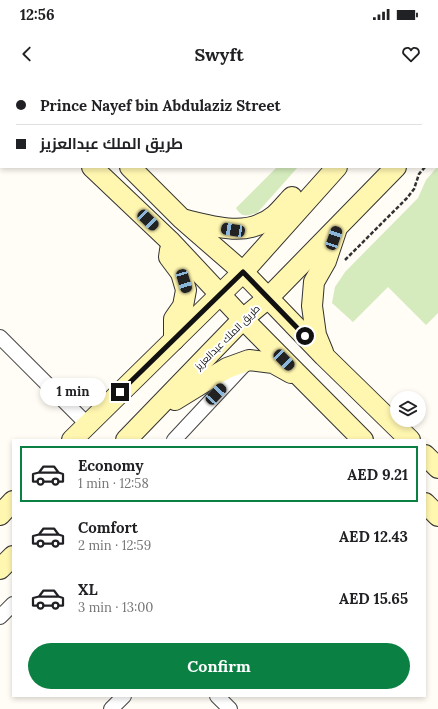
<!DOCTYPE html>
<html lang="en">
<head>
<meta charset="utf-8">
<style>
  body { margin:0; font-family:Lora,Cairo,serif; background:#f6f6f6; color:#202124; height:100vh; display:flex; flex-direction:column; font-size:15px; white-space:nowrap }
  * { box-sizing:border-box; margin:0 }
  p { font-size:13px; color:#757577 }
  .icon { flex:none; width:22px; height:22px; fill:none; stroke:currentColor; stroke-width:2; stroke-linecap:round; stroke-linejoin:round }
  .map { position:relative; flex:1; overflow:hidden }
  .sheet { position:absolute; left:12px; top:359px; width:414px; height:258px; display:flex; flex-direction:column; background:#fff; border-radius:0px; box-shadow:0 2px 6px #0003 }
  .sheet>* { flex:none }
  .guide { position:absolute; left:0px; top:0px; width:438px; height:88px; box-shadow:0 2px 6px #0003; display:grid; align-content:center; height:88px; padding:0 16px; background:#fff }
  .tools { position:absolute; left:390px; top:311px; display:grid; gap:8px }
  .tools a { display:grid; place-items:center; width:36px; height:36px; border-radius:50%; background:#fff; box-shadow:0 2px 6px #0003; font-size:20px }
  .end { position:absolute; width:18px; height:18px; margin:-9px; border:5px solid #111; background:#fff; box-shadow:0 0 0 2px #fff }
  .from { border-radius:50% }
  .bubble { position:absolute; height:28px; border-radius:14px; background:#fff; box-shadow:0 2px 6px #0003; font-size:13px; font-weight:800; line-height:28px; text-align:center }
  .car { position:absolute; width:12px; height:24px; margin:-12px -6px; border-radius:5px; box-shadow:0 0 3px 1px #0007; background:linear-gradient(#222 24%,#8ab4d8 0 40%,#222 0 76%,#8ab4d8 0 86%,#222 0) }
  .guide b { display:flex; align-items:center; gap:14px; height:38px; font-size:15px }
  .guide b+b { border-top:1px solid #e0e0e0 }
  .guide i { width:10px; height:10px; background:#202124 }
  ul { padding:7px 0 0; list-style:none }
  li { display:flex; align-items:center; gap:12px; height:56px; margin:0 8px 6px; padding:0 8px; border:2px solid transparent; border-radius:0px }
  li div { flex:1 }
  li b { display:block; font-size:15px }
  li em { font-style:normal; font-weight:800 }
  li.active { border-color:#0b8043 }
  li>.icon { width:36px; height:36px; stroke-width:1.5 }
  .cta { display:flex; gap:8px; margin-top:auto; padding:8px 16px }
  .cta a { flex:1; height:46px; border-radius:24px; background:#0b8043; color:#fff; font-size:16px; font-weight:800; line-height:46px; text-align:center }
  .status { display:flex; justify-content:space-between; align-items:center; height:28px; padding:0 20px; background:#fff; direction:ltr }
  .status svg { height:11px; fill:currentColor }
  header { display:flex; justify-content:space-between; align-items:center; height:52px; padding:0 16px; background:#fff; font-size:18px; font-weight:800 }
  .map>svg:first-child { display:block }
  .green { fill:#d5ebbd }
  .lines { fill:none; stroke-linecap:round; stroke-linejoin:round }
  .minor-casing { stroke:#444; stroke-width:16 }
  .secondary-casing { stroke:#333; stroke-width:22 }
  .path { stroke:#333; stroke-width:2.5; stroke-dasharray:4 2; stroke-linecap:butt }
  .minor { stroke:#fff; stroke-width:14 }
  .secondary { stroke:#fff6b0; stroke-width:20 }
  .route { stroke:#111; stroke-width:5 }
  .labels { text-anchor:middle; stroke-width:4; stroke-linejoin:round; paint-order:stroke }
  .street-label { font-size:10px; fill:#111; stroke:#fff }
</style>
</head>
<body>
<div class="status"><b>12:56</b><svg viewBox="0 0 49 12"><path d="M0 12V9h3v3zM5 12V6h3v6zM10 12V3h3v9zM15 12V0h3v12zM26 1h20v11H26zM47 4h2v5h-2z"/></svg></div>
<header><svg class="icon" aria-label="back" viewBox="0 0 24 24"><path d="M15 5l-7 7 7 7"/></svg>Swyft<svg class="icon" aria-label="heart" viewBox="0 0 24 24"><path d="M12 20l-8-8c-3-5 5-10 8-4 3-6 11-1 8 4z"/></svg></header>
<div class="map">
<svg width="438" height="629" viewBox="0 0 438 629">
  <rect width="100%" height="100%" fill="#fffdf5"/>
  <g class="green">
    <path d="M438 86V233L426 245 388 207 353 242 332 223 335 207 345 192 418 118 426 100Z"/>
    <path d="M277 87H298L257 133C246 136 242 138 236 128Z"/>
  </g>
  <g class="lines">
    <defs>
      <g id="minor">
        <path d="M0 257 87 344"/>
        <path d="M174 360 246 283"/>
        <path d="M0 537 13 524"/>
        <path d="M217 616 230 629"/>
        <path d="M111 629 124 616"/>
      </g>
      <g id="secondary">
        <path d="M1 0 2 1"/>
        <path d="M42 0 43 1"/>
        <path d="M414 1V0"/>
        <path d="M437 43 438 42"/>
        <path d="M92 87 171 162 243 239 363 360"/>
        <path d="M130 87 182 139 243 192 324 276 410 360"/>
        <path d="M186 140C216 147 248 158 275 135 281 130 286 123 292 117"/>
        <path d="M170 170 169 177 181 193 186 210 183 226 174 239V260"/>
        <path d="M323 272 316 255 312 226 314 202 326 181 336 151"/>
        <path d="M175 320 227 288 249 280 273 283 291 293"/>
        <path d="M72 360 243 192 337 87"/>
        <path d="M126 360 243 239 268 218 396 87"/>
        <path d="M425 375 438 388"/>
        <path d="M425 423 438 436"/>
        <path d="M0 435 13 421"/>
        <path d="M0 489 13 476"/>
      </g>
    </defs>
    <use href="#minor" class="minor-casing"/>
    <use href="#secondary" class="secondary-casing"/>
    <g class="path">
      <path d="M437 74 438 73"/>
      <path d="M345 180 407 118 414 109 419 94 425 87"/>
    </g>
    <use href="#minor" class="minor"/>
    <use href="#secondary" class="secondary"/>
  </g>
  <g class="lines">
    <path class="route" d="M120 312 243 192 305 256"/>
  </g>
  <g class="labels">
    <g class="street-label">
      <text transform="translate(227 257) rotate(-45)" y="4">طريق الملك عبدالعزيز</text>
    </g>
  </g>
</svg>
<div class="tools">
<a><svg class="icon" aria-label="layers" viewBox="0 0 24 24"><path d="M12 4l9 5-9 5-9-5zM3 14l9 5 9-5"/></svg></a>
</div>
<i class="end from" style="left:305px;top:256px"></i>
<i class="end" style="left:120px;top:312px"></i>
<div class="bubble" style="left:40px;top:298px;width:66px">1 min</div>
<i class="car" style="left:148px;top:140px;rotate:134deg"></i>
<i class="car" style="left:233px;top:150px;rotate:280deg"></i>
<i class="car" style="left:334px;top:158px;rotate:19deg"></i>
<i class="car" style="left:184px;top:201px;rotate:163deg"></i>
<i class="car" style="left:284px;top:280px;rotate:135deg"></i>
<i class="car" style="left:216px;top:314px;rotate:43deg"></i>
<div class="guide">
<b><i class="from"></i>Prince Nayef bin Abdulaziz Street</b>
<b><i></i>طريق الملك عبدالعزيز</b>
</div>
<section class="sheet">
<ul>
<li class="active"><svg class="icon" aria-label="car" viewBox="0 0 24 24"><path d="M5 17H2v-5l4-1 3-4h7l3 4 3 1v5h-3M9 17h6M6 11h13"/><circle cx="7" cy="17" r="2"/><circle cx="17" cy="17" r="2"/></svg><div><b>Economy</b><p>1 min · 12:58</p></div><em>AED 9.21</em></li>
<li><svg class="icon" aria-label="car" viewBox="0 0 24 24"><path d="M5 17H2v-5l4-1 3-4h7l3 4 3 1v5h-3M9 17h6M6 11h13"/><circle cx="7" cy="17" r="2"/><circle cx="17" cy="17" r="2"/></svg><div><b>Comfort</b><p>2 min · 12:59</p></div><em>AED 12.43</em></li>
<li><svg class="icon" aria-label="car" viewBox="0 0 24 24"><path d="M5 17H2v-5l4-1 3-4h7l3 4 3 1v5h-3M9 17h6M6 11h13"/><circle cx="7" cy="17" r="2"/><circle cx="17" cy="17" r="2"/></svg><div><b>XL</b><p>3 min · 13:00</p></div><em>AED 15.65</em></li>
</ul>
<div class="cta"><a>Confirm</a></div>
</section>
</div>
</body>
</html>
